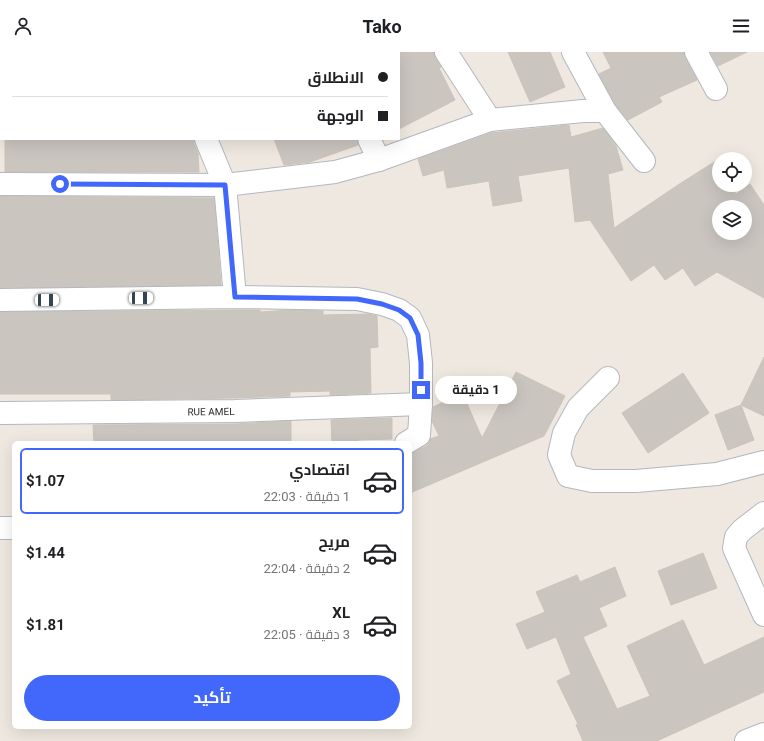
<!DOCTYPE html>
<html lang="ar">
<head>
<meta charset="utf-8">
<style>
  body { margin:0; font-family:Roboto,Cairo,sans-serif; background:#f2f2f2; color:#202124; direction:rtl; height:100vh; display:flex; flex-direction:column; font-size:15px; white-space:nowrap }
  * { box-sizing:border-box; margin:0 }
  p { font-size:13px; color:#757577 }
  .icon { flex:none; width:22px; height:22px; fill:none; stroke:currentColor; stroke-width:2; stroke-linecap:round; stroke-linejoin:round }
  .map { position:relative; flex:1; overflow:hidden; direction:ltr }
  .panel { position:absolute; left:12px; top:389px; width:400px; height:288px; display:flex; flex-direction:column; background:#fff; border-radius:6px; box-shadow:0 4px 16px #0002; direction:rtl }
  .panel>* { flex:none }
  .guide { position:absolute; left:0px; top:0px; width:400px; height:88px; box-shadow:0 4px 16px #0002; direction:rtl; display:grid; align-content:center; height:88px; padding:0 12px; background:#fff }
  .buttons { position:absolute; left:712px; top:100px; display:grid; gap:8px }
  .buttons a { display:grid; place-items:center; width:40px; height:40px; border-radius:50%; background:#fff; box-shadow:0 4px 16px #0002; font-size:20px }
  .end { position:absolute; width:18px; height:18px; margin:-9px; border:5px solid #4168fb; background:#fff; box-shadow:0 0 0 2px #fff }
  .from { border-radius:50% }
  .bubble { position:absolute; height:28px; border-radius:14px; background:#fff; box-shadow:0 4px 16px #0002; font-size:13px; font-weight:700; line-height:28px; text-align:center; direction:rtl }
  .car { position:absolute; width:12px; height:24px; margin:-12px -6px; border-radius:5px; box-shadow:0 0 3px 1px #0007; background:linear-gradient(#fff 24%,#345 0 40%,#fff 0 76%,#345 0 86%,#fff 0) }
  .guide b { display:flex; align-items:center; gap:14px; height:38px; font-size:15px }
  .guide b+b { border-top:1px solid #e0e0e0 }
  .guide i { width:10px; height:10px; background:#202124 }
  ul { padding:7px 0 0; list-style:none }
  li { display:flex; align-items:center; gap:12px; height:66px; margin:0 8px 6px; padding:0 4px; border:2px solid transparent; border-radius:6px }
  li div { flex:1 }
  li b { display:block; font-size:15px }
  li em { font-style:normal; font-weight:700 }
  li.current { border-color:#4168fb }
  li>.icon { width:36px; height:36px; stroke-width:1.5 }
  .action { display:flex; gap:8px; margin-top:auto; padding:8px 12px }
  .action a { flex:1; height:46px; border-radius:24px; background:#4168fb; color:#fff; font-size:16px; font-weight:700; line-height:46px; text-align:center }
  header { display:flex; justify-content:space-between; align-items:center; height:52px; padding:0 12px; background:#fff; font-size:18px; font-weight:700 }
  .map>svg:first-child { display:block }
  .building { fill:#cac5bf; stroke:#cac4b9; fill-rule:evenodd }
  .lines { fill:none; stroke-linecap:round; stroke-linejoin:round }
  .minor-casing { stroke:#b3b7c0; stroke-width:24 }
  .minor { stroke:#fff; stroke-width:22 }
  .route { stroke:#4168fb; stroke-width:5 }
  .labels { text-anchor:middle; stroke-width:3; stroke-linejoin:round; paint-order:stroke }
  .street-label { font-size:10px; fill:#2d2d2d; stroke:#fff }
</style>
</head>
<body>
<header><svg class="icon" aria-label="menu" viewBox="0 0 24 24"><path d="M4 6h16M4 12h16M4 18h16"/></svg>Tako<svg class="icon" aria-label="person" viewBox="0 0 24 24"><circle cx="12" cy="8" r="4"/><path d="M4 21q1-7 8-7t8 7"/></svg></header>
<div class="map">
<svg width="764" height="689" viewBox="0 0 764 689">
  <rect width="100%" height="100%" fill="#efe8e0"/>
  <g class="building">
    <path d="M399 0H434L435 6 441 15 439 16 455 48 399 77Z"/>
    <path d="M508 0H550L565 35 530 50Z"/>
    <path d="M603 0H684L685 6 697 28 659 45 662 50 628 68 615 52 599 22 611 16Z"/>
    <path d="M710 0H747L718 14Z"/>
    <path d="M569 73 571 85 603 76 616 94 623 118 608 122 614 176 681 131 719 107V133H730L736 142 750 132 764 153V246L717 220 695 234 683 216 665 228 654 213 631 229 590 168 575 170 569 116 518 124 522 149 493 154 489 129 447 136 444 118 423 124 418 107 491 81ZM719 155H745V181H719Z"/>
    <path d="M5 87H194V92L198 101 199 120H5Z"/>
    <path d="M274 87H357L358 93 310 110 284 113Z"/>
    <path d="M0 144 214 146 221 233 0 236Z"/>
    <path d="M235 258H260V260L292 258 323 259V263L368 262 377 264 378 295 370 296 371 341 330 343V339L290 340V344L235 346 111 348V342H0V260Z"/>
    <path d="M764 305V364L741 353Z"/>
    <path d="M516 320 565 344 544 384 410 441V402L426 394 429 390 430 387 439 384 432 369 433 355 442 351 437 340 458 331 482 386Z"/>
    <path d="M683 321 709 361 648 401 622 361Z"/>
    <path d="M741 353 754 388 728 398 715 363Z"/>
    <path d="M392 366V387L358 388V391H332L331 368Z"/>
    <path d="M291 369V391H94L93 373 235 372Z"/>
    <path d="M703 501 717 536 671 553 658 519Z"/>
    <path d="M615 515 626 544 599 556 607 574 583 585 617 657 650 644 627 594 683 568 704 613 764 585V640L657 689H583L576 673 578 672 557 629 571 622 556 585 527 597 516 572 545 560 536 540 577 523 580 530Z"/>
  </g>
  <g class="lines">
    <defs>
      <g id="minor">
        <path d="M165 0 166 1"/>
        <path d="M324 0V1"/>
        <path d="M446 0 490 68"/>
        <path d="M573 0 605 59 644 109"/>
        <path d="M696 0 716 37"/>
        <path d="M0 23H1"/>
        <path d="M206 87 225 133 235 245"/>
        <path d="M369 87 379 108"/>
        <path d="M0 132 225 133 335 120 379 108 490 68 583 59H605"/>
        <path d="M0 248 235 245 357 247 382 252 399 258 410 266 418 283 421 311V352L419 383 406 391"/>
        <path d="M608 326 578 356 564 381 559 403 568 424 592 429H636L717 422 764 410"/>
        <path id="s1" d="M0 361 235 359 421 352"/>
        <path d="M764 461 742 478 736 485 734 496 764 563"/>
        <path d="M0 476H14"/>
        <path d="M746 689 764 682"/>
      </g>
    </defs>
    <use href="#minor" class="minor-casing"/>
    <use href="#minor" class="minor"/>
  </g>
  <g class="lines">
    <path class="route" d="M60 132 225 133 235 245 357 247 382 252 399 258 410 266 418 283 421 311V338"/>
  </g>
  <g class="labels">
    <g class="street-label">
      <text dy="4" stroke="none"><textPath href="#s1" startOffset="211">RUE AMEL</textPath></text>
    </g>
  </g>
</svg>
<div class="buttons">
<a><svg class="icon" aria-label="locate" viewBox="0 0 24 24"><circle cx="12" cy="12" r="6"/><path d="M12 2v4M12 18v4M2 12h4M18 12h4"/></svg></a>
<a><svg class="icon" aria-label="layers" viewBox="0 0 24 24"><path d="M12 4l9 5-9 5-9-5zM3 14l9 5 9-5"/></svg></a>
</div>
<i class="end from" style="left:60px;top:132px"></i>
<i class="end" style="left:421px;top:338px"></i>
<div class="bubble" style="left:435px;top:324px;width:82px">1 دقيقة</div>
<i class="car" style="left:141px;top:246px;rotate:89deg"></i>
<i class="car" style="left:47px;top:248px;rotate:89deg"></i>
<div class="guide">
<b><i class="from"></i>الانطلاق</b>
<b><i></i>الوجهة</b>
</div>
<section class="panel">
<ul>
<li class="current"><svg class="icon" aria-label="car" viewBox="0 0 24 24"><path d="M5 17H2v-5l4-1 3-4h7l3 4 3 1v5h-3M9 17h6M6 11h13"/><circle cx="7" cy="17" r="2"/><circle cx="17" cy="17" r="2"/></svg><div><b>اقتصادي</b><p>1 دقيقة · 22:03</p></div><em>$1.07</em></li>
<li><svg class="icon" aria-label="car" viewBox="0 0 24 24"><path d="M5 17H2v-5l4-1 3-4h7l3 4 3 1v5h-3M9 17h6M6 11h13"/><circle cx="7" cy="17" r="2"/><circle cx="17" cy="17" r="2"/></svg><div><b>مريح</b><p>2 دقيقة · 22:04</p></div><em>$1.44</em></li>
<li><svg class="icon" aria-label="car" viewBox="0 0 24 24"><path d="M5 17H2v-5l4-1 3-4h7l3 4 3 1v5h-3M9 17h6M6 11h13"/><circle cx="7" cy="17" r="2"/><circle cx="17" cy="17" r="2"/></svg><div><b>XL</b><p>3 دقيقة · 22:05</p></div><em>$1.81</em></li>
</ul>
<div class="action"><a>تأكيد</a></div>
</section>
</div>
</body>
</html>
